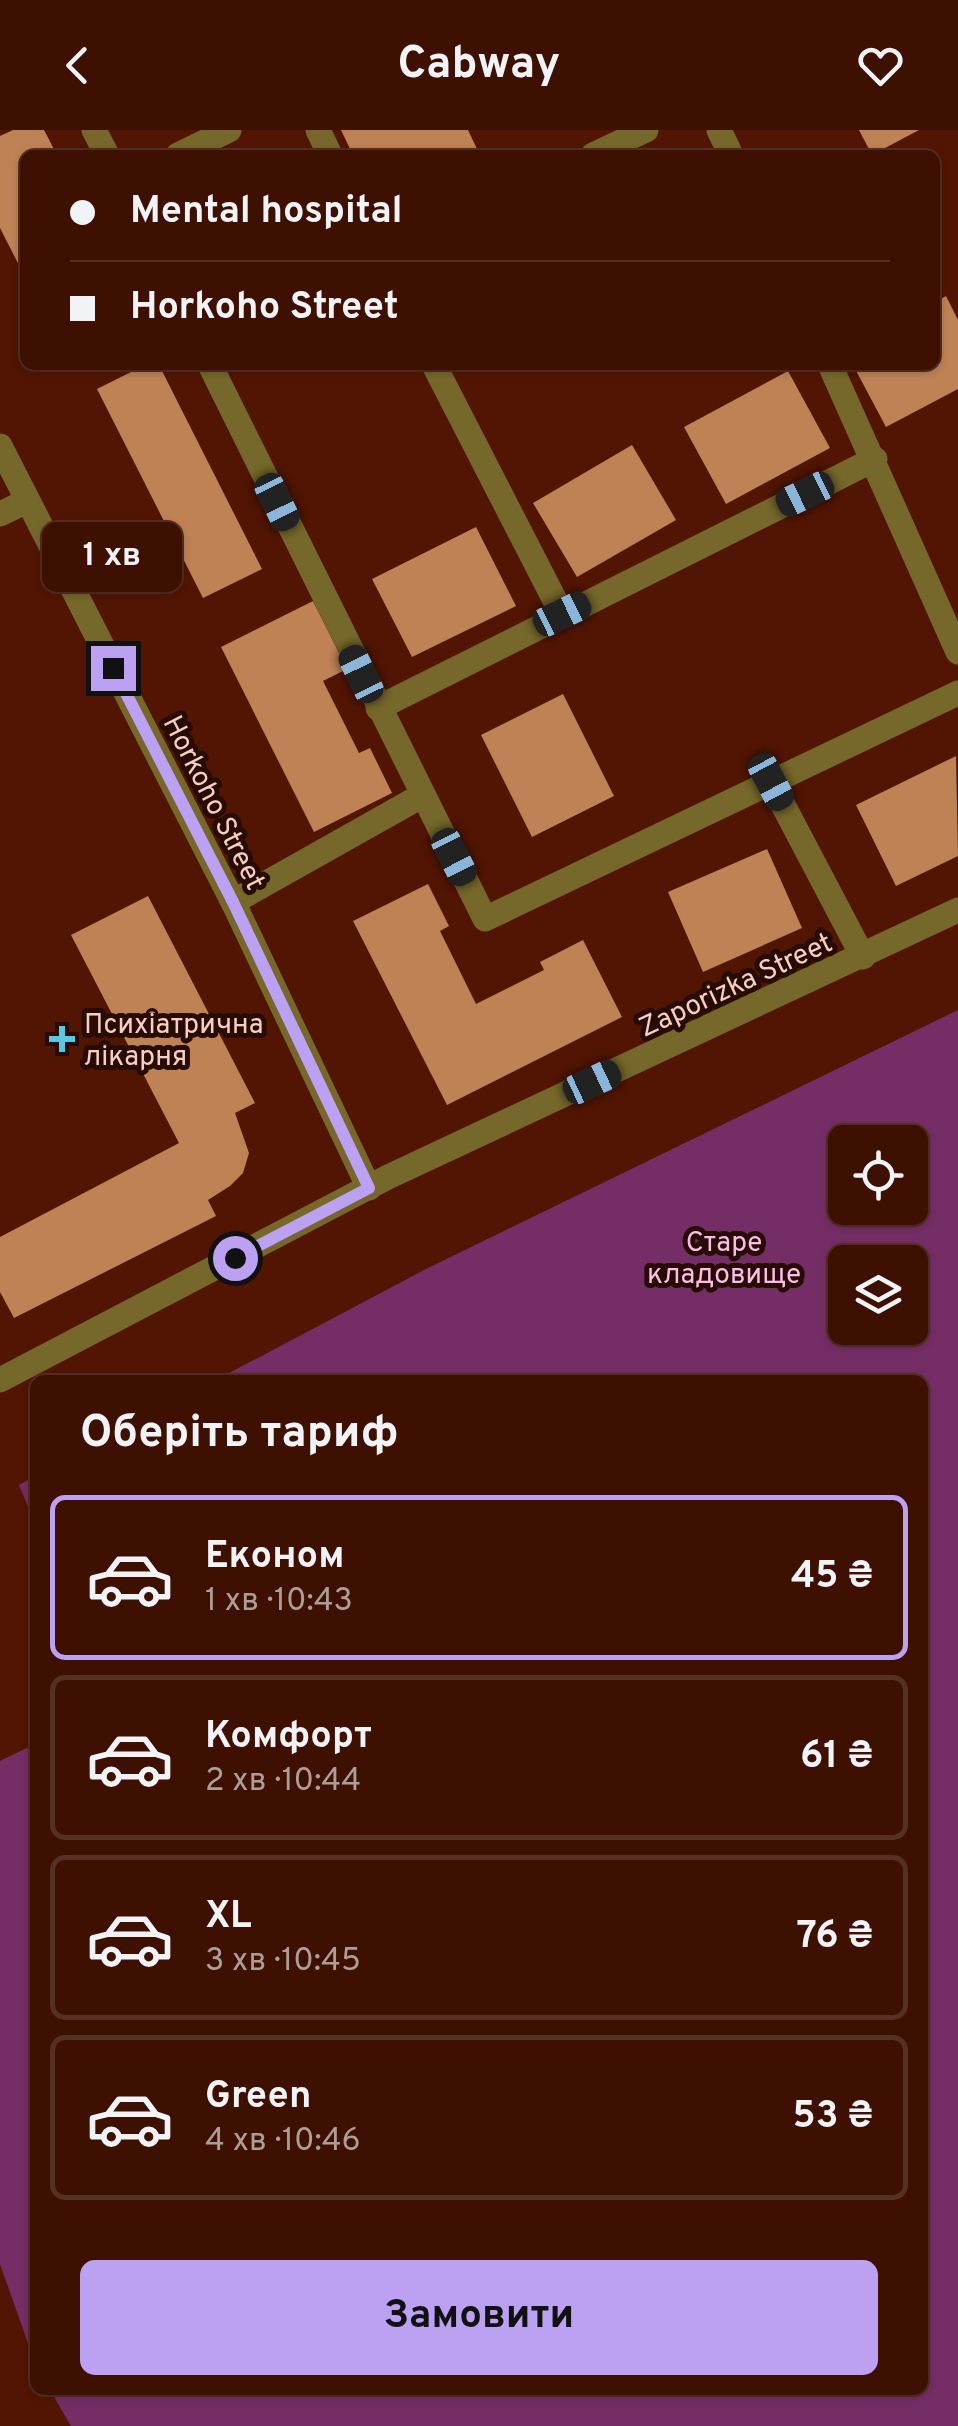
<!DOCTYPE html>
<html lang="uk">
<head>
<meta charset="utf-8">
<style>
  body { margin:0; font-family:Overpass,sans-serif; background:#45190c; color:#f1f3f6; height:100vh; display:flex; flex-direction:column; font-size:38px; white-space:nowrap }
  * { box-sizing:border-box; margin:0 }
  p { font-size:32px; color:#ad9d99 }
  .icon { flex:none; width:55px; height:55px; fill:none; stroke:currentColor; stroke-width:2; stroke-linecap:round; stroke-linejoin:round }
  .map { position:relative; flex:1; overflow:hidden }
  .sheet { position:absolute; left:30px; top:1245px; width:898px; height:1020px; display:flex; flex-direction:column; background:#3e1002; border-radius:15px; box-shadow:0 2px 8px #0004,0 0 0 2px #573024 }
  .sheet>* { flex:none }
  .guide { position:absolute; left:20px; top:20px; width:920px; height:220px; border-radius:15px; box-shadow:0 2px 8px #0004,0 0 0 2px #573024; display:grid; align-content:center; height:220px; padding:0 50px; background:#3e1002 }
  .buttons { position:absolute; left:828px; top:995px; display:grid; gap:20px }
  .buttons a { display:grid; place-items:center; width:100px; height:100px; border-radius:15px; background:#3e1002; box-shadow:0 2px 8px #0004,0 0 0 2px #573024; font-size:50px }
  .end { position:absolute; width:45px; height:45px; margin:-22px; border:12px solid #bca0f2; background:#111; box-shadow:0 0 0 5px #111 }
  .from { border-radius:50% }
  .bubble { position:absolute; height:70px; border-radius:15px; background:#3e1002; box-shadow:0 2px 8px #0004,0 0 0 2px #573024; font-size:32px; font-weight:700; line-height:70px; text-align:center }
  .car { position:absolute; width:30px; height:60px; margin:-30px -15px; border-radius:12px; box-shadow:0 0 8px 2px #0007; background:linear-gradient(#222 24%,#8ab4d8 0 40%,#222 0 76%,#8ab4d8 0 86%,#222 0) }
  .guide b { display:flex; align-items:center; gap:35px; height:95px; font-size:38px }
  .guide b+b { border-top:2px solid #573024 }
  .guide i { width:25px; height:25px; background:#f1f3f6 }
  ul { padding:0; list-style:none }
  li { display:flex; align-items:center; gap:30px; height:165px; margin:0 20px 15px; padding:0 30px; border:5px solid #573024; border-radius:15px }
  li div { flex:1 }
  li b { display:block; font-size:38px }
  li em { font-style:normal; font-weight:700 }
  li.selected { border-color:#bca0f2 }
  li>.icon { width:90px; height:90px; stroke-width:1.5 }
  h2 { padding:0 50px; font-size:45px; line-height:120px }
  .primary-button { display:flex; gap:20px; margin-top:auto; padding:20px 50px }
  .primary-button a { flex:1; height:115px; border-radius:15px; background:#bca0f2; color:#111; font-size:40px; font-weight:700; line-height:115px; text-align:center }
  header { display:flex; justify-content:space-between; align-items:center; height:130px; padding:0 50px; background:#3e1002; font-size:45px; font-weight:700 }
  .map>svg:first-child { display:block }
  .green { fill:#742e65; fill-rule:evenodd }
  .building { fill:#be8255 }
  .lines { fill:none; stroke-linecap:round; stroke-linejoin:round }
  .minor { stroke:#76682a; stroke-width:25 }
  .route { stroke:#bca0f2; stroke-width:12 }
  .poi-dot { fill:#59c8e4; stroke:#270c05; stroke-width:4 }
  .labels { text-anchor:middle; stroke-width:10; stroke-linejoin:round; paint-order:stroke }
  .street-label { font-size:28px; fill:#f6cec3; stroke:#270c05 }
  .poi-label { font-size:28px; fill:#f6cec3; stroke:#270c05; text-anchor:start }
  .park-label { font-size:28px; fill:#fbbcea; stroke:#270c05 }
</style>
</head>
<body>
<header><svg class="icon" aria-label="back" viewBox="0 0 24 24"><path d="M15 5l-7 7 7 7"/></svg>Cabway<svg class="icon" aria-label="heart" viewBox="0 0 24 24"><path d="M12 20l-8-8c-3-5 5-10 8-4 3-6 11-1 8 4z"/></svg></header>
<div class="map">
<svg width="958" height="2296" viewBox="0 0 958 2296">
  <rect width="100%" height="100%" fill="#521503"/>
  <g class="green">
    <path d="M958 880V2296H71L50 2260H922V1250H216L426 1139ZM910 1012V1078H845V1012ZM845 1132H910V1198H845Z"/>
    <path d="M35 1346V1393L19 1355Z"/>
    <path d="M35 1614V2233L0 2134V1631Z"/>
  </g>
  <g class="building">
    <path d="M13 0H44L57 25H25V147L0 98V6Z"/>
    <path d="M341 0H468L478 21 469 25H353Z"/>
    <path d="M859 0H919L872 25Z"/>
    <path d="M946 166 958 190V259L886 297 853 235H935V172Z"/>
    <path d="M145 235H159L262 439 203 468 97 259Z"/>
    <path d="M788 241 830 318 726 374 684 297Z"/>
    <path d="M632 315 676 390 577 447 533 373Z"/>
    <path d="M476 397 516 476 412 527 372 449Z"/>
    <path d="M313 471 347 539 323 551 359 623 370 618 392 663 314 702 221 517Z"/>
    <path d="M563 564 614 666 532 707 481 605Z"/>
    <path d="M956 626 958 726 896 756 856 675Z"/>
    <path d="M767 719 802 798 703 842 668 762Z"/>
    <path d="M428 754 449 796 440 801 476 874 544 840 540 832 583 810 622 887 447 975 353 791Z"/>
    <path d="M148 766 255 973 235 983 249 1023 243 1043 230 1056 208 1070 216 1086 14 1188 0 1162V1107L179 1013 71 805Z"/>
  </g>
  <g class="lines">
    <g class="minor">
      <path d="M94 0 107 25"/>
      <path d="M318 0 330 25"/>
      <path d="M719 0 731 25"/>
      <path d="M178 25 229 0"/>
      <path d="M593 25 646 0"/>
      <path d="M210 235 485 789 958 563"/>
      <path d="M434 235 562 484"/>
      <path d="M830 235 958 522"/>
      <path d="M0 316 233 772 369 1058"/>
      <path d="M0 384 27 371"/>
      <path d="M378 578 875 329"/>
      <path d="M771 652 863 827"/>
      <path d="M233 772 423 665"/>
      <path d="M0 1250 388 1047 958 780"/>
    </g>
  </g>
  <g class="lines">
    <path class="route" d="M113 538 233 772 369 1058 235 1128"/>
  </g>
  <path class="poi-dot" d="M57 894h10v10h10v10h-10v10h-10v-10h-10v-10h10z"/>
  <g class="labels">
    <g class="street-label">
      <text transform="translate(215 672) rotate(63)" y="10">Horkoho Street</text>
      <text transform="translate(735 854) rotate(-25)" y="10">Zaporizka Street</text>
    </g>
    <g class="poi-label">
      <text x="84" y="903">Психіатрична<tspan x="84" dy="32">лікарня</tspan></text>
    </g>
    <g class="park-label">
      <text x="724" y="1121">Старе<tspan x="724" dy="32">кладовище</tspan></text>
    </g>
  </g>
</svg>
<div class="buttons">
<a><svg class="icon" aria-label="locate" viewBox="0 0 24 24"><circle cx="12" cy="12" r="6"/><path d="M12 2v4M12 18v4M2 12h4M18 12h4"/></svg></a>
<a><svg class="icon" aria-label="layers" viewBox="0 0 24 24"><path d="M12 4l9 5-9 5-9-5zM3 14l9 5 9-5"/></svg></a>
</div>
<i class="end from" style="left:235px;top:1128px"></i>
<i class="end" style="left:113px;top:538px"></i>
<div class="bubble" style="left:42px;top:392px;width:140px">1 хв</div>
<i class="car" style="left:805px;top:364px;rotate:244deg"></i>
<i class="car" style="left:277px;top:372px;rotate:154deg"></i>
<i class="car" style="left:562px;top:484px;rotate:64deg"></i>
<i class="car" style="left:361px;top:544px;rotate:334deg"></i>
<i class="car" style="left:771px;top:652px;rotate:152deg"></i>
<i class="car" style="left:454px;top:727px;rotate:153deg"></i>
<i class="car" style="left:592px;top:952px;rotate:65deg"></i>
<div class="guide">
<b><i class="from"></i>Mental hospital</b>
<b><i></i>Horkoho Street</b>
</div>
<section class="sheet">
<h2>Оберіть тариф</h2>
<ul>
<li class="selected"><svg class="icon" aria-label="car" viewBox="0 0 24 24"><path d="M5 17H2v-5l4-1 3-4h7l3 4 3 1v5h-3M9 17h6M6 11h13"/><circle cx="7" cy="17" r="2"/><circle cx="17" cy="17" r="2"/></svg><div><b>Економ</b><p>1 хв · 10:43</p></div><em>45 ₴</em></li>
<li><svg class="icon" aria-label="car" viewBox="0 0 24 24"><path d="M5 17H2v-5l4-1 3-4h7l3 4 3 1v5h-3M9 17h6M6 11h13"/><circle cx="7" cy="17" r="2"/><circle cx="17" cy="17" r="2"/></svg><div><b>Комфорт</b><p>2 хв · 10:44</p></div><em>61 ₴</em></li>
<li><svg class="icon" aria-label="car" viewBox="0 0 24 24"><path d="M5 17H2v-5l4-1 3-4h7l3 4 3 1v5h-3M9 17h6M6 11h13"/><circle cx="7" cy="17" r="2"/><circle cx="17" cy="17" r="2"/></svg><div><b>XL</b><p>3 хв · 10:45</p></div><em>76 ₴</em></li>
<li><svg class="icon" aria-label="car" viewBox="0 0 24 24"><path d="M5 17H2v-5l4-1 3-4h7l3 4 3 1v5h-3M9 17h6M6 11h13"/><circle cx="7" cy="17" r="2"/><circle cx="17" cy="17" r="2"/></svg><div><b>Green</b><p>4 хв · 10:46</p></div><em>53 ₴</em></li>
</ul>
<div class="primary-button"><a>Замовити</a></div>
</section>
</div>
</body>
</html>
